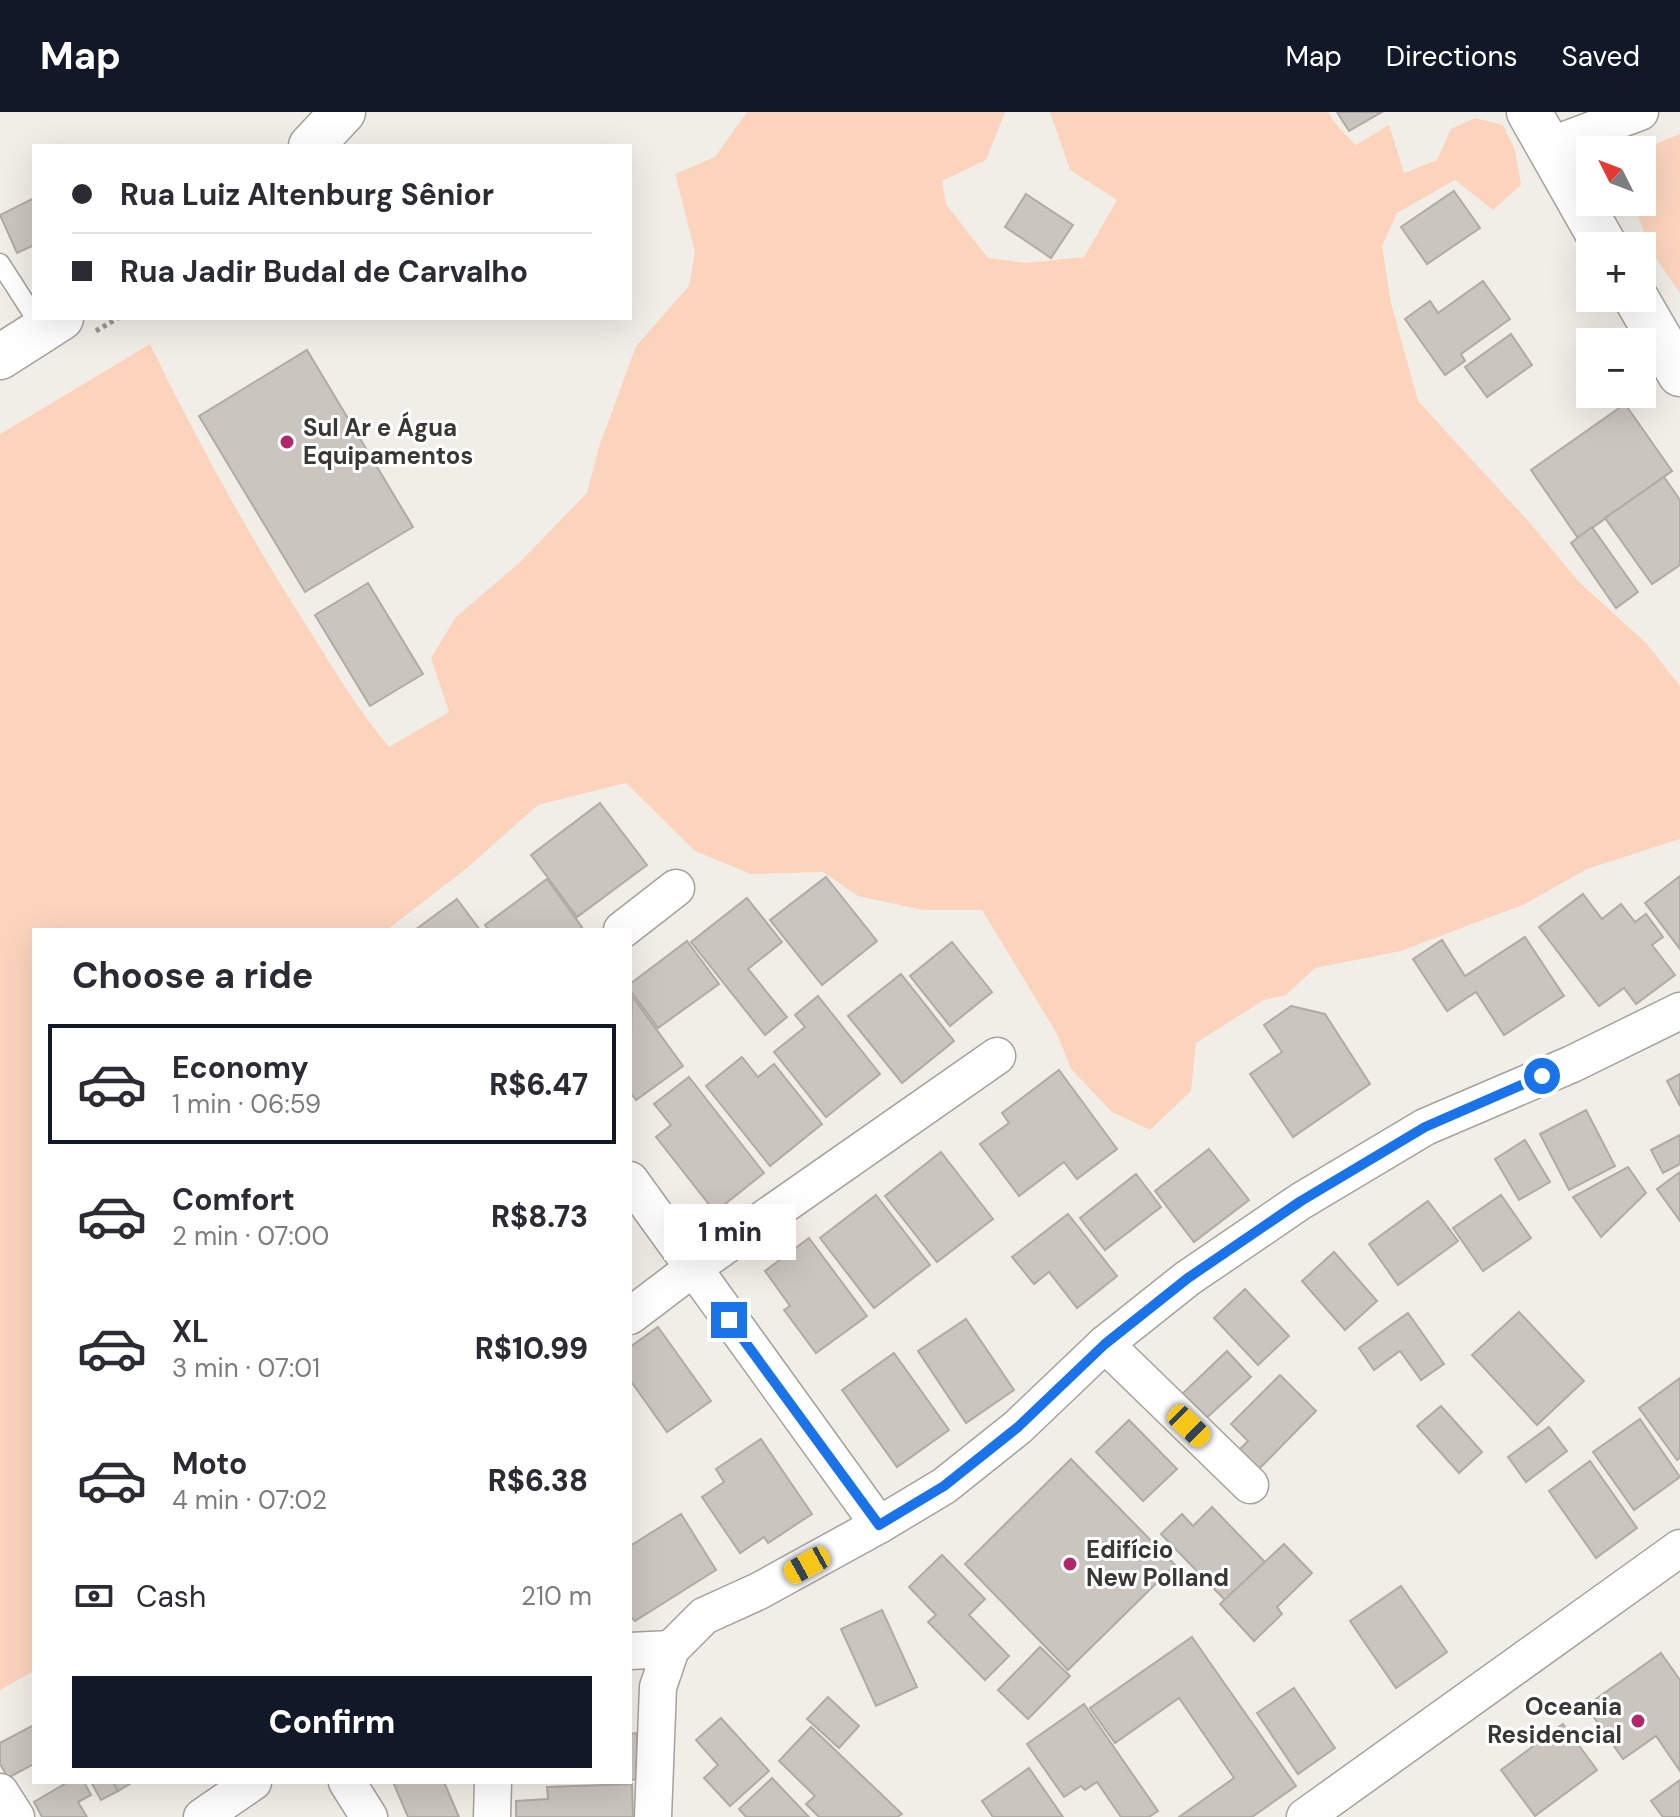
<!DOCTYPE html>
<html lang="en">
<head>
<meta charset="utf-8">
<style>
  body { margin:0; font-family:"DM Sans",sans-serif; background:#f2f2f3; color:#2b2b33; height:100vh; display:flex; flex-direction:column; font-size:30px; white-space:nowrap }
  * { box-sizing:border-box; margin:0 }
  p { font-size:26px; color:#7c7c81 }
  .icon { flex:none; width:44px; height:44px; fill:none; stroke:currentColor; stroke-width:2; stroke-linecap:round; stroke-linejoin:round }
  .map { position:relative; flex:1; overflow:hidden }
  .panel { position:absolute; left:32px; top:816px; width:600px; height:856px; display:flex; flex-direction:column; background:#fff; border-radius:0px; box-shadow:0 8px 32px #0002 }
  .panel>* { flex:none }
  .hud { position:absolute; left:32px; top:32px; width:600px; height:176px; border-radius:0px; box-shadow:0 8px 32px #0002; display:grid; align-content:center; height:176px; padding:0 40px; background:#fff }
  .needle { width:52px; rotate:312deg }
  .fabs { position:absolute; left:1576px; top:24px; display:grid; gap:16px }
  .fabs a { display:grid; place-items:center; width:80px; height:80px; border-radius:0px; background:#fff; box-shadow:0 8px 32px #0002; font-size:40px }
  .end { position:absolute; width:36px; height:36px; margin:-18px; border:10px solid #1a73e8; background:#fff; box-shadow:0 0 0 4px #fff }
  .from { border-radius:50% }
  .bubble { position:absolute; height:56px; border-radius:0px; background:#fff; box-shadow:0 8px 32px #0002; font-size:26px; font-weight:800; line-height:56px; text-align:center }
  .car { position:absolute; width:24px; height:48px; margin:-24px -12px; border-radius:10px; box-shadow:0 0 6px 2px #0007; background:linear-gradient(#f5c518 24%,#345 0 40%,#f5c518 0 76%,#345 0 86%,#f5c518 0) }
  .hud b { display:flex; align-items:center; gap:28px; height:76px; font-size:30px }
  .hud b+b { border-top:2px solid #e1e1e2 }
  .hud i { width:20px; height:20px; background:#2b2b33 }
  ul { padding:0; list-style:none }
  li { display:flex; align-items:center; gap:24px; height:120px; margin:0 16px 12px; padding:0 24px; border:4px solid transparent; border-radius:0px }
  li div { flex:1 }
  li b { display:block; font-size:30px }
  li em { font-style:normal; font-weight:800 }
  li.selected { border-color:#111827 }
  li>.icon { width:72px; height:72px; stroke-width:1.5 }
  h2 { padding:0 40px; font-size:36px; line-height:96px }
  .pay { display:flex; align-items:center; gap:20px; height:88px; padding:0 40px; font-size:30px }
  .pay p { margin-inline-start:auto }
  .action { display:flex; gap:16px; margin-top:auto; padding:16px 40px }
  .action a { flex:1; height:92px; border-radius:0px; background:#111827; color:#fff; font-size:32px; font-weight:800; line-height:92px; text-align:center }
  header { display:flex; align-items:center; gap:48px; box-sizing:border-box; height:112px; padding:0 40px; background:#111827; color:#fff }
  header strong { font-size:38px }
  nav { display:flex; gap:44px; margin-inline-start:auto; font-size:28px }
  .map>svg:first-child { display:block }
  .green { fill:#fcd4be }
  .building { fill:#cac5bf; stroke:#b0aba5; stroke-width:2 }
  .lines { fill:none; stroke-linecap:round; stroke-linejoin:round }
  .lane-casing { stroke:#a5a29c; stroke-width:21 }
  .street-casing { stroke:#a5a29c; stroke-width:39 }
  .secondary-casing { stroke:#a5a29c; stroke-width:47 }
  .primary-casing { stroke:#a5a29c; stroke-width:47 }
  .path { stroke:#989691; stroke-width:5; stroke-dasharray:4 4; stroke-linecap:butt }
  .lane { stroke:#fff; stroke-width:18 }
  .street { stroke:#fff; stroke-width:36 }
  .secondary { stroke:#fff; stroke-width:44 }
  .primary { stroke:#fff; stroke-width:44 }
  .route { stroke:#1a73e8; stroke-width:10 }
  .poi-dot { fill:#b0276a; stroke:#fff; stroke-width:3 }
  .labels { text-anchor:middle; stroke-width:6; stroke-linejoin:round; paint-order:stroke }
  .poi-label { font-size:24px; font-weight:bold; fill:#393835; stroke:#fff; text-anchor:start }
</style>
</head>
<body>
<header>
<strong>Map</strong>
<nav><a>Map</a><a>Directions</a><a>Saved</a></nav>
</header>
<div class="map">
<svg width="1680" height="1705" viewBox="0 0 1680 1705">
  <rect width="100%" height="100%" fill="#f1eee7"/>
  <g class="green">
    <path d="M747 0H1005L986 48 942 69 946 92 988 146 1026 151 1084 145 1117 88 1070 58 1050 0H1328L1338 15 1356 33 1389 13 1404 61 1437 48 1451 17 1475 6 1503 13 1515 38 1521 73 1493 98 1455 68 1397 101 1382 134 1391 191 1418 289 1530 411 1579 470 1646 531 1680 574V727L1587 757 1525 792 1401 839 1315 856 1286 883 1264 888 1196 931 1191 979 1150 1018 1112 1000 1071 957 1057 922 982 798H923L858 784 823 760 751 762 695 739 626 671 538 693 467 756 387 818H34V1559L0 1578V322L150 232C198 331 250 426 310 519 334 558 359 599 389 635L449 600 431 546 456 505 518 452 587 381 599 335 636 234 689 174 695 140 675 62 715 45Z"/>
    <path d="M1680 22V181L1649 136 1634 90H1642L1641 38Z"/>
  </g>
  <g class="building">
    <path d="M1337 0H1382L1349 19Z"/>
    <path d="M1454 79 1480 116 1427 152 1401 115Z"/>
    <path d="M1026 82 1073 113 1051 146 1005 115Z"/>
    <path d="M34 86V133L17 141 0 103Z"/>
    <path d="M1483 169 1510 207 1461 242 1465 249 1445 263 1405 207 1430 189 1438 201Z"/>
    <path d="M1511 222 1532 253 1487 285 1465 255Z"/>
    <path d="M307 238 413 415 305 480 199 304Z"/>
    <path d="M1625 292 1672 359 1578 426 1531 358Z"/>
    <path d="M1664 365 1680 388V453L1652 472 1605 406Z"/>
    <path d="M1592 415 1638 480 1616 496 1571 431Z"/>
    <path d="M368 471 423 562 370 594 315 503Z"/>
    <path d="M600 691 647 753 577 805 531 743Z"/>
    <path d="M1680 764V837L1645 791Z"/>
    <path d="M826 765 877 829 822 873 770 808Z"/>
    <path d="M547 767 582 815 578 818H489L485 813Z"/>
    <path d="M1583 782 1602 807 1621 792 1635 810 1646 802 1663 825 1652 833 1675 863 1636 892 1624 876 1599 894 1539 815Z"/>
    <path d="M747 786 782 830 748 857 787 905 765 923 691 830Z"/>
    <path d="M457 787 480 818H415Z"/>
    <path d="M1525 825 1564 884 1504 923 1476 880 1447 899 1413 847 1442 828 1465 864Z"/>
    <path d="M687 829 719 872 658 916 630 878V872Z"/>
    <path d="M952 830 992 880 950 914 910 864Z"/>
    <path d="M901 862 954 929 902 971 848 904Z"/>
    <path d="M632 884 683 954 636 988 630 980Z"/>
    <path d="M818 884 880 962 826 1005 774 940 805 915 795 903Z"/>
    <path d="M1291 894 1325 902 1370 972 1293 1025 1250 962 1282 940 1264 913Z"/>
    <path d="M742 945 758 965 774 952 822 1012 770 1054 706 974Z"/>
    <path d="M1059 958 1117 1037 1077 1067 1064 1050 1019 1084 980 1032 1009 1011 1002 1001Z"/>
    <path d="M1680 962V994L1667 969Z"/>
    <path d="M689 965 764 1061 715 1100 656 1025 671 1013 654 992Z"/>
    <path d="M1586 998 1615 1054 1569 1078 1540 1022Z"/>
    <path d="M1680 1023V1052L1663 1061 1651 1038Z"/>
    <path d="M1525 1028 1550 1070 1519 1088 1495 1047Z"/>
    <path d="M1209 1037 1249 1088 1194 1130 1155 1079Z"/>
    <path d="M941 1040 993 1107 937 1150 885 1084Z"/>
    <path d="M1628 1055 1646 1081 1601 1125 1573 1085Z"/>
    <path d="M1680 1060V1109L1657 1077Z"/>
    <path d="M1136 1062 1161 1095 1105 1138 1080 1106Z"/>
    <path d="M876 1083 930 1153 874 1196 820 1126Z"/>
    <path d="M1501 1083 1531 1126 1483 1159 1453 1116Z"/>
    <path d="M1428 1089 1458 1129 1398 1173 1369 1132Z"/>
    <path d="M1068 1102 1117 1164 1077 1196 1049 1160 1034 1172 1012 1145Z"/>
    <path d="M809 1126 867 1204 816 1241 784 1198 790 1194 765 1159Z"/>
    <path d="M1334 1140 1377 1189 1345 1218 1302 1169Z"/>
    <path d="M1245 1177 1289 1224 1258 1253 1214 1206Z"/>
    <path d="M1519 1200 1584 1269 1537 1313 1472 1243Z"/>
    <path d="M1408 1201 1444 1252 1421 1268 1400 1239 1374 1258 1359 1236Z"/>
    <path d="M966 1207 1014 1278 966 1311 918 1239Z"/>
    <path d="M658 1215 711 1289 667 1320 630 1268V1235Z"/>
    <path d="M1227 1239 1251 1265 1202 1310 1179 1285Z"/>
    <path d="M894 1241 949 1318 897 1355 842 1278Z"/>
    <path d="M1280 1263 1316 1299 1257 1359 1237 1340 1248 1329 1231 1312Z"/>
    <path d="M1680 1266V1346L1677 1348 1639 1296Z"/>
    <path d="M1441 1294 1482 1340 1459 1361 1417 1314Z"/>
    <path d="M1640 1307 1680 1365 1634 1398 1593 1340Z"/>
    <path d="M1129 1308 1177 1357 1143 1389 1096 1340Z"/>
    <path d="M1549 1315 1567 1339 1526 1370 1508 1345Z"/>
    <path d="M761 1327 812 1402 768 1431 764 1425 740 1441 702 1385 724 1370 716 1357Z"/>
    <path d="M1071 1347 1175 1453 1068 1558 965 1452Z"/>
    <path d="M1590 1349 1637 1416 1596 1446 1549 1379Z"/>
    <path d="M1212 1395 1265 1450 1225 1488 1161 1422 1182 1402 1193 1414Z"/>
    <path d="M681 1402 716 1458 635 1509 630 1504V1434Z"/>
    <path d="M1284 1432 1312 1461 1277 1495 1282 1502 1254 1529 1220 1492Z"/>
    <path d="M942 1443 985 1487 969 1503 1009 1544 985 1568 928 1510 936 1503 909 1475Z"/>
    <path d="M1401 1474 1447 1540 1396 1576 1350 1509Z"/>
    <path d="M882 1498 917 1575 876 1594 841 1517Z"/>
    <path d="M1192 1525 1296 1674 1252 1705H1179L1234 1666 1179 1586 1115 1631 1090 1596Z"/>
    <path d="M1040 1535 1070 1564 1028 1607 998 1578Z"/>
    <path d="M1661 1541 1680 1568V1659L1656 1624 1623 1647 1586 1594Z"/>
    <path d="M1294 1576 1335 1636 1298 1662 1257 1601Z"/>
    <path d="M828 1585 859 1614 839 1636 807 1607Z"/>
    <path d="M1084 1592 1158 1699 1149 1705H1121L1097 1670 1085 1678 1081 1674 1064 1685 1027 1632Z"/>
    <path d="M721 1606 769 1659 730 1694 704 1666 718 1653 696 1628Z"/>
    <path d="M1563 1612 1597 1658 1535 1704 1501 1658Z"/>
    <path d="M34 1613V1652L8 1666 0 1652V1631Z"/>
    <path d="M811 1615 902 1702 897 1705H819L806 1692 815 1684 779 1649Z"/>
    <path d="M637 1621 638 1667 630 1668V1622Z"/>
    <path d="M1029 1656 1063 1705H993L982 1689Z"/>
    <path d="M772 1666 809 1705H746L739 1697Z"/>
    <path d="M1680 1668V1705H1663L1651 1689Z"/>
    <path d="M68 1670H84L91 1683 78 1690 87 1705H42L34 1690Z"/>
    <path d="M91 1670H113L118 1679 101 1688Z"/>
    <path d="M113 1670H133L118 1679Z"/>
    <path d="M393 1670H444L459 1705H408Z"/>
    <path d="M632 1672 633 1705H516V1689L548 1687 547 1675Z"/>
  </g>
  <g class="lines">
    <defs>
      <path id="lane" d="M0 151 34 204"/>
      <g id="street">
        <path d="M1549 34 1640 0"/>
        <path d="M622 818 676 776"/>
        <path d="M630 1068 879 1413"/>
        <path d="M630 1204 692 1157 997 944"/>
        <path d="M1105 1232 1250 1373"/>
        <path d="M630 1539 671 1537"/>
        <path d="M347 1670 369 1705"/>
        <path d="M0 1680 16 1705"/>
        <path d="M202 1705 253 1670"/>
        <path d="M492 1705 493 1670"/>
        <path d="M653 1705 658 1575 671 1537 704 1504 759 1479 879 1413 944 1374 1018 1315 1105 1232 1188 1166 1301 1089 1425 1015 1572 952 1680 899"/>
        <path d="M1305 1705 1680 1436"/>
      </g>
      <g id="secondary">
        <path d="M1529 0 1605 134"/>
        <path d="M1636 186 1680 262"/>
      </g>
      <g id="primary">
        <path d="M311 34 343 0"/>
        <path d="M0 245 61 206"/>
      </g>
    </defs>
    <use href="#lane" class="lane-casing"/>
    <use href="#street" class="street-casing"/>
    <use href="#secondary" class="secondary-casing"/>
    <use href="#primary" class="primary-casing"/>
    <path class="path" d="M96 219 118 206"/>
    <use href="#lane" class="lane"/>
    <use href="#street" class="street"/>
    <use href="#secondary" class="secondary"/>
    <use href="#primary" class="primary"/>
  </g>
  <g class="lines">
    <path class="route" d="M729 1208 879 1413 944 1374 1018 1315 1105 1232 1188 1166 1301 1089 1425 1015 1542 964"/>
  </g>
  <g class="poi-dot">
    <circle cx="287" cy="330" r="8"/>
    <circle cx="1070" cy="1452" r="8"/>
    <circle cx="1638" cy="1609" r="8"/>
  </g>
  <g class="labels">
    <g class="poi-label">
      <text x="303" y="324">Sul Ar e Água<tspan x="303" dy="28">Equipamentos</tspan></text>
      <text x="1086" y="1446">Edifício<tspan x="1086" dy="28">New Polland</tspan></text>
      <text x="1622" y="1603" text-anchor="end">Oceania<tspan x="1622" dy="28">Residencial</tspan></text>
    </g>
  </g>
</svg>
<div class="fabs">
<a><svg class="needle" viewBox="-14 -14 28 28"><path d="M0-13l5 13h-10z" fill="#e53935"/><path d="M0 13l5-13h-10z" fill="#7c7c81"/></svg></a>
<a>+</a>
<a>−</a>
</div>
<i class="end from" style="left:1542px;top:964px"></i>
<i class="end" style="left:729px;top:1208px"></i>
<div class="bubble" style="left:664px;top:1092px;width:132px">1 min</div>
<i class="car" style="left:1189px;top:1314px;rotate:134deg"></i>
<i class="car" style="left:807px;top:1453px;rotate:241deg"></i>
<div class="hud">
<b><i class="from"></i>Rua Luiz Altenburg Sênior</b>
<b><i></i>Rua Jadir Budal de Carvalho</b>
</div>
<section class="panel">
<h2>Choose a ride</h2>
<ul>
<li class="selected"><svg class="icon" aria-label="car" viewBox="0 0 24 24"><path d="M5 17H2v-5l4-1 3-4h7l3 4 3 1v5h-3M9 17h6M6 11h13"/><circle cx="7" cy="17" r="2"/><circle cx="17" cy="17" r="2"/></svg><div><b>Economy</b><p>1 min · 06:59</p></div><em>R$6.47</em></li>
<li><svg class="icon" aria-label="car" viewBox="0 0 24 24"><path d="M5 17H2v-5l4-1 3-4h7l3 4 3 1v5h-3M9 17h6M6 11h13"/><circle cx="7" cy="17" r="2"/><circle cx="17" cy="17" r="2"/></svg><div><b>Comfort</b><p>2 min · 07:00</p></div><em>R$8.73</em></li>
<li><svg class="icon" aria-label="car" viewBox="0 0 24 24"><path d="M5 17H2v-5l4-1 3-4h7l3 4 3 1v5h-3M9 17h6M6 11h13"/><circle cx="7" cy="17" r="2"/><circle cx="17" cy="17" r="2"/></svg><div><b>XL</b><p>3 min · 07:01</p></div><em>R$10.99</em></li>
<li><svg class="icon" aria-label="car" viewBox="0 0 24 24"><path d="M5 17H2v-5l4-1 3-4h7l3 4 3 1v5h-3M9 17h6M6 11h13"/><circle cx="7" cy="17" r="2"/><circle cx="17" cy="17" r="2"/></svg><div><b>Moto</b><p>4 min · 07:02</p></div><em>R$6.38</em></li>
</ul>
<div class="pay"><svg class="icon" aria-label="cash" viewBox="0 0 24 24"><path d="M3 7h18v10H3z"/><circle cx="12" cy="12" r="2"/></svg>Cash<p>210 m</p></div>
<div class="action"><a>Confirm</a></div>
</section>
</div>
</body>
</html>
